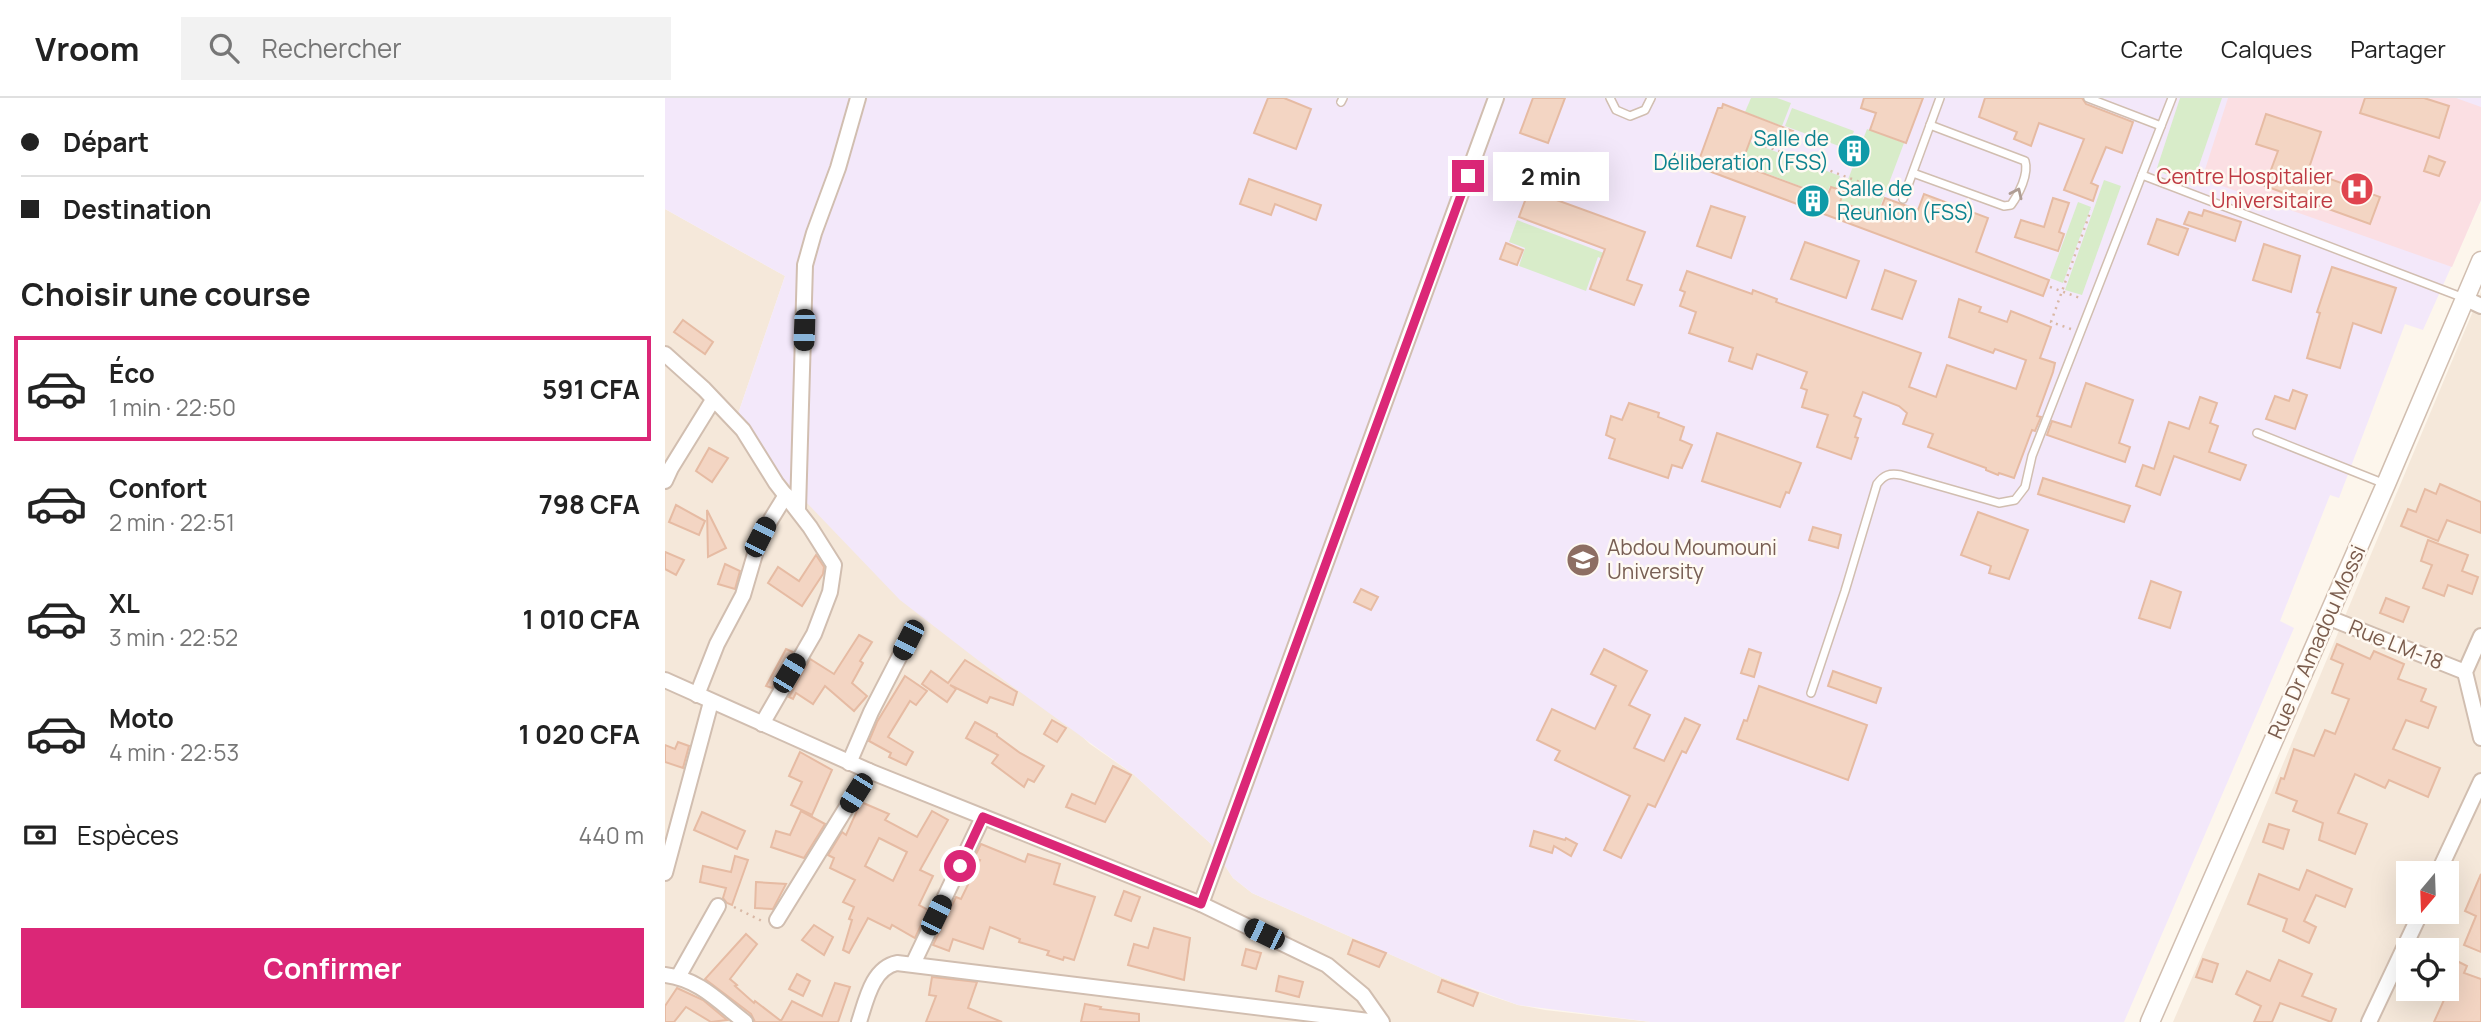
<!DOCTYPE html>
<html lang="fr">
<head>
<meta charset="utf-8">
<style>
  body { margin:0; font-family:Manrope,sans-serif; background:#f2f2f2; color:#222; height:100vh; display:flex; flex-direction:column; font-size:26px; white-space:nowrap }
  * { box-sizing:border-box; margin:0 }
  p { font-size:23px; color:#767676 }
  .icon { flex:none; width:38px; height:38px; fill:none; stroke:currentColor; stroke-width:2; stroke-linecap:round; stroke-linejoin:round }
  .map { position:relative; flex:1; overflow:hidden }
  .side { display:flex; flex-direction:column; background:#fff; width:665px }
  .side>* { flex:none }
  .guide { display:grid; align-content:center; height:154px; padding:0 21px; background:#fff }
  .needle { width:46px; rotate:199deg }
  .tools { position:absolute; left:1731px; top:763px; display:grid; gap:14px }
  .tools a { display:grid; place-items:center; width:63px; height:63px; border-radius:0px; background:#fff; box-shadow:0 7px 28px #0002; font-size:35px }
  .end { position:absolute; width:32px; height:32px; margin:-16px; border:9px solid #db2777; background:#fff; box-shadow:0 0 0 4px #fff }
  .from { border-radius:50% }
  .bubble { position:absolute; height:49px; border-radius:0px; background:#fff; box-shadow:0 7px 28px #0002; font-size:23px; font-weight:700; line-height:49px; text-align:center }
  .car { position:absolute; width:21px; height:42px; margin:-21px -10px; border-radius:9px; box-shadow:0 0 5px 2px #0007; background:linear-gradient(#222 24%,#8ab4d8 0 40%,#222 0 76%,#8ab4d8 0 86%,#222 0) }
  .guide b { display:flex; align-items:center; gap:24px; height:66px; font-size:26px }
  .guide b+b { border-top:2px solid #e0e0e0 }
  .guide i { width:18px; height:18px; background:#222 }
  ul { padding:0; list-style:none }
  li { display:flex; align-items:center; gap:21px; height:105px; margin:0 14px 10px; padding:0 7px; border:4px solid transparent; border-radius:0px }
  li div { flex:1 }
  li b { display:block; font-size:26px }
  li em { font-style:normal; font-weight:700 }
  li.selected { border-color:#db2777 }
  li>.icon { width:63px; height:63px; stroke-width:1.5 }
  h2 { padding:0 21px; font-size:32px; line-height:84px }
  .pay { display:flex; align-items:center; gap:18px; height:77px; padding:0 21px; font-size:26px }
  .pay p { margin-inline-start:auto }
  .button { display:flex; gap:14px; margin-top:auto; padding:14px 21px }
  .button a { flex:1; height:80px; border-radius:0px; background:#db2777; color:#fff; font-size:28px; font-weight:700; line-height:80px; text-align:center }
  header { display:flex; align-items:center; gap:42px; box-sizing:border-box; height:98px; padding:0 35px; background:#fff; border-bottom:2px solid #e0e0e0 }
  header strong { font-size:33px }
  nav { display:flex; gap:38px; margin-inline-start:auto; font-size:24px }
  .search { width:490px; height:63px; background:#f2f2f2; display:flex; align-items:center; gap:18px; box-sizing:border-box; padding:0 24px; border-radius:0px; color:#767676; font-size:26px }
  main { display:flex; flex:1; min-height:0 }
  .map>svg:first-child { display:block }
  .residential { fill:#f5e8da; fill-rule:evenodd }
  .education { fill:#f3e8fa }
  .medical { fill:#fbdfe3 }
  .green { fill:#d8ecc9 }
  .building { fill:#f3d5c3; stroke:#e6bba3; stroke-width:2; fill-rule:evenodd }
  .lines { fill:none; stroke-linecap:round; stroke-linejoin:round }
  .service-casing { stroke:#d1beb0; stroke-width:10 }
  .minor-casing { stroke:#d1beb0; stroke-width:18 }
  .tertiary-casing { stroke:#d1beb0; stroke-width:21 }
  .path { stroke:#d9b8a5; stroke-width:2.5; stroke-dasharray:2 5; stroke-linecap:butt }
  .service { stroke:#fff; stroke-width:7 }
  .minor { stroke:#fff; stroke-width:14 }
  .tertiary { stroke:#fff; stroke-width:18 }
  .oneway { stroke:#af9d94 }
  .route { stroke:#db2777; stroke-width:9 }
  .labels { text-anchor:middle; stroke-width:5; stroke-linejoin:round; paint-order:stroke }
  .culture-label { font-size:21px; fill:#0d838f; stroke:#fffaf3; text-anchor:end }
  .health-label { font-size:21px; fill:#be3a42; stroke:#fffaf3; text-anchor:end }
  .education-label { font-size:21px; fill:#785e54; stroke:#fffaf3; text-anchor:start }
  .street-label { font-size:21px; fill:#7a5c4d; stroke:#fffaf3 }
</style>
</head>
<body>
<header>
<strong>Vroom</strong>
<div class="search"><svg class="icon" aria-label="search" viewBox="0 0 24 24"><circle cx="10" cy="10" r="6"/><path d="M15 15l6 6"/></svg>Rechercher</div>
<nav><a>Carte</a><a>Calques</a><a>Partager</a></nav>
</header>
<main>
<section class="side">
<div class="guide">
<b><i class="from"></i>Départ</b>
<b><i></i>Destination</b>
</div>
<h2>Choisir une course</h2>
<ul>
<li class="selected"><svg class="icon" aria-label="car" viewBox="0 0 24 24"><path d="M5 17H2v-5l4-1 3-4h7l3 4 3 1v5h-3M9 17h6M6 11h13"/><circle cx="7" cy="17" r="2"/><circle cx="17" cy="17" r="2"/></svg><div><b>Éco</b><p>1 min · 22:50</p></div><em>591 CFA</em></li>
<li><svg class="icon" aria-label="car" viewBox="0 0 24 24"><path d="M5 17H2v-5l4-1 3-4h7l3 4 3 1v5h-3M9 17h6M6 11h13"/><circle cx="7" cy="17" r="2"/><circle cx="17" cy="17" r="2"/></svg><div><b>Confort</b><p>2 min · 22:51</p></div><em>798 CFA</em></li>
<li><svg class="icon" aria-label="car" viewBox="0 0 24 24"><path d="M5 17H2v-5l4-1 3-4h7l3 4 3 1v5h-3M9 17h6M6 11h13"/><circle cx="7" cy="17" r="2"/><circle cx="17" cy="17" r="2"/></svg><div><b>XL</b><p>3 min · 22:52</p></div><em>1 010 CFA</em></li>
<li><svg class="icon" aria-label="car" viewBox="0 0 24 24"><path d="M5 17H2v-5l4-1 3-4h7l3 4 3 1v5h-3M9 17h6M6 11h13"/><circle cx="7" cy="17" r="2"/><circle cx="17" cy="17" r="2"/></svg><div><b>Moto</b><p>4 min · 22:53</p></div><em>1 020 CFA</em></li>
</ul>
<div class="pay"><svg class="icon" aria-label="cash" viewBox="0 0 24 24"><path d="M3 7h18v10H3z"/><circle cx="12" cy="12" r="2"/></svg>Espèces<p>440 m</p></div>
<div class="button"><a>Confirmer</a></div>
</section>
<div class="map">
<svg width="1816" height="924" viewBox="0 0 1816 924">
  <rect width="100%" height="100%" fill="#fdf6ec"/>
  <g class="residential">
    <path d="M0 111 120 178 73 316 425 646 468 676 545 745 568 780 587 795 776 879 826 898 853 907 880 912 986 924H0Z"/>
    <path d="M1816 194V924H1508L1576 766ZM1743 775H1782V814H1743ZM1743 852H1782V891H1743Z"/>
  </g>
  <path class="education" d="M0 0H1816V102L1758 232 1740 226 1674 400 1665 397 1615 523 1629 530 1459 924H986L853 907 776 879 587 795 568 780 545 745 468 676 340 583 235 502 118 380 73 316 120 178 0 111Z"/>
  <path class="medical" d="M1563 0H1791L1816 9V102L1787 169 1537 81Z"/>
  <g class="green">
    <path d="M1086 0H1112L1126 5 1117 28 1080 14Z"/>
    <path d="M1515 0H1557L1528 85 1495 74 1492 70Z"/>
    <path d="M1127 10 1189 33 1182 51 1120 28Z"/>
    <path d="M1202 31 1239 45 1212 117 1175 103Z"/>
    <path d="M1085 44 1175 78 1171 90 1165 88 1161 98 1077 66Z"/>
    <path d="M1439 82 1456 88 1417 197 1400 192Z"/>
    <path d="M1413 104 1426 109 1398 185 1385 180Z"/>
    <path d="M852 122 960 163 953 167 933 159 921 193 854 168 860 150 844 144Z"/>
  </g>
  <g class="building">
    <path d="M603 0H619L646 11 631 51 589 35Z"/>
    <path d="M868 0H900L883 45 855 35Z"/>
    <path d="M1199 0H1258L1241 45 1205 32 1211 15 1196 10Z"/>
    <path d="M1320 0H1417L1421 6 1468 24 1457 55 1441 49 1426 85 1433 88 1428 103 1399 92 1419 41 1374 25 1366 48 1349 41 1352 34 1314 19Z"/>
    <path d="M1700 0H1759L1784 8 1774 40 1695 15Z"/>
    <path d="M1058 6 1128 33 1122 48 1088 35 1076 67 1162 99 1166 89 1179 93 1175 104 1213 118 1220 100 1253 112 1259 96 1323 120 1311 154 1384 182 1378 198 1036 70 1037 65H1033L1053 10H1057Z"/>
    <path d="M1601 16 1656 34 1643 73 1715 99 1705 126 1600 88 1613 53 1591 46Z"/>
    <path d="M1764 58 1780 64 1774 78 1759 73Z"/>
    <path d="M584 81 656 107 651 122 610 106 606 117 575 106Z"/>
    <path d="M864 92 980 134 962 182 977 187 969 207 925 191 940 151 854 119Z"/>
    <path d="M1388 100 1404 105 1394 134 1399 136 1393 153 1350 139 1356 122 1379 129Z"/>
    <path d="M1046 108 1080 119 1066 160 1032 148Z"/>
    <path d="M1539 112 1576 124 1570 143 1519 126 1524 114 1537 118Z"/>
    <path d="M1492 121 1523 131 1513 157 1483 146Z"/>
    <path d="M1140 144 1194 163 1181 200 1126 181Z"/>
    <path d="M841 145 858 152 852 167 835 161Z"/>
    <path d="M1599 146 1635 158 1626 194 1588 182Z"/>
    <path d="M1667 169 1731 190 1716 235 1688 225 1675 270 1642 260 1655 215 1652 214Z"/>
    <path d="M1220 172 1251 183 1237 221 1207 211Z"/>
    <path d="M1022 173 1087 196 1088 192 1112 201 1111 204 1256 255 1244 289 1271 299 1282 267 1351 291 1361 262 1330 251 1328 255 1284 239 1294 201 1316 209 1314 214 1342 224 1346 213 1386 229 1375 260 1390 265 1388 274 1372 318 1376 319 1370 333 1367 332 1349 380 1334 375 1333 377 1321 372V370L1263 349 1268 336 1238 326 1242 315 1234 308 1198 294 1189 318 1196 321 1190 339 1193 340 1186 361 1152 349 1163 317 1137 309 1142 292 1136 290 1142 274 1092 256 1087 271 1064 263 1068 250 1024 235 1031 214 1015 208 1020 194 1015 192Z"/>
    <path d="M18 222 48 244 40 256 9 234Z"/>
    <path d="M1421 285 1468 302 1454 345 1465 349 1460 364 1382 337 1387 323 1406 329Z"/>
    <path d="M1628 292 1642 297 1630 331 1601 321 1610 298 1624 303Z"/>
    <path d="M1535 299 1552 305 1545 325 1553 328 1544 354 1581 367 1575 382 1509 358 1495 397 1471 388 1478 367 1489 371 1504 324 1524 331Z"/>
    <path d="M964 305 994 315 993 319 1019 329 1015 342 1027 347 1017 370 1007 367 1003 380 944 360 950 341 941 337 946 318 957 322Z"/>
    <path d="M1052 335 1136 365 1124 395 1121 394 1115 409 1037 383Z"/>
    <path d="M44 350 63 360 47 384 31 373Z"/>
    <path d="M1378 380 1465 408 1459 424 1373 396Z"/>
    <path d="M1775 386 1816 404V435L1782 422 1773 443 1736 428 1743 411 1751 414 1760 391 1771 396Z"/>
    <path d="M11 407 40 423 34 437 4 424Z"/>
    <path d="M42 412 61 450 43 459Z"/>
    <path d="M1313 414 1363 432 1344 481 1324 475 1326 468 1296 457Z"/>
    <path d="M1148 429 1176 437 1173 450 1144 442Z"/>
    <path d="M1763 442 1803 457 1797 473 1813 479 1807 496 1783 487 1779 498 1758 490 1767 467 1756 463Z"/>
    <path d="M0 454 19 462 11 477 0 471Z"/>
    <path d="M151 457 159 469 158 476 137 508 103 485 113 469 134 483Z"/>
    <path d="M60 466 75 473 70 491 53 486Z"/>
    <path d="M1486 483 1516 494 1505 530 1474 520Z"/>
    <path d="M696 491 713 499 706 512 689 504Z"/>
    <path d="M1721 500 1744 509 1738 524 1715 515Z"/>
    <path d="M194 537 207 544 195 563 198 565 187 585 202 598 189 613 160 588 148 606 131 595 128 601 124 599 145 561 169 576Z"/>
    <path d="M1672 546 1705 561 1709 553 1739 566 1733 581 1761 591 1756 603 1771 609 1763 630 1741 622 1728 651 1775 670 1763 699 1724 682 1720 690 1690 676 1673 715 1702 726 1690 756 1654 742 1658 725 1628 713 1632 703 1611 695 1616 680 1619 681 1629 651 1649 658 1660 632 1670 636 1684 601 1667 595 1678 566 1666 561Z"/>
    <path d="M121 551 128 554 107 590 101 588Z"/>
    <path d="M939 551 982 573 964 607 985 617 969 650 999 663 1020 620 1035 627 1021 655 1017 653 990 709 983 706 956 760 939 752 965 698 890 662 895 653 872 642 887 611 930 631 951 588 926 576Z"/>
    <path d="M1084 551 1096 555 1089 579 1076 575Z"/>
    <path d="M300 562 352 594 348 607 325 599 322 605 285 587 291 591 282 604 257 586 266 573 283 585Z"/>
    <path d="M1168 573 1216 590 1211 605 1163 588Z"/>
    <path d="M240 578 262 593 251 607 245 603 223 639 248 654 241 667 224 659 226 655 204 643 212 624Z"/>
    <path d="M1094 588 1202 627 1183 682 1072 641 1079 622 1082 623Z"/>
    <path d="M387 622 401 630 392 644 379 636Z"/>
    <path d="M310 624 332 636V638L355 655 379 668 369 684 363 681 359 689 327 665 333 657 301 640Z"/>
    <path d="M13 644 24 648 18 670 0 664V647L10 651Z"/>
    <path d="M135 654 167 672 147 717 126 707 137 684 124 678Z"/>
    <path d="M448 668 466 677 440 724 401 709 407 696 430 706Z"/>
    <path d="M196 704 224 716 220 722 252 739 267 713 283 722 255 772 268 778 254 807 263 812 250 840 227 827 225 831 203 820 184 855 178 852 187 822 184 821 189 809 178 804 190 782 165 770 169 760 163 757 177 734 181 737ZM214 740 242 754 228 783 200 768Z"/>
    <path d="M136 713 160 726 139 760 106 749 111 733 125 737Z"/>
    <path d="M37 714 80 733 72 751 29 732Z"/>
    <path d="M1604 726 1624 732 1618 751 1598 744Z"/>
    <path d="M869 733 900 742 901 740 912 746 906 758 889 748 887 755 865 748Z"/>
    <path d="M316 746 360 764 363 756 395 766 389 786 430 799 409 862 399 859 398 862 382 857 384 853 354 844 355 841 325 829 318 851 288 841 284 853 268 847 291 799 296 801 315 762 309 760Z"/>
    <path d="M70 758 83 762 67 807 62 805 58 800 61 790 35 784 38 768 66 774Z"/>
    <path d="M1642 772 1687 791 1680 809 1651 797 1639 823 1651 829 1644 845 1618 833 1622 821 1583 806 1594 776 1634 792Z"/>
    <path d="M1816 776V854L1799 847 1811 818 1800 813Z"/>
    <path d="M91 784 121 786 108 811 90 810Z"/>
    <path d="M459 793 475 799 466 823 450 817Z"/>
    <path d="M149 827 168 839 159 857 137 842Z"/>
    <path d="M489 830 525 840 519 882 463 867 469 846 483 850Z"/>
    <path d="M81 836 92 846 65 881 72 887 70 888 89 905 90 903 116 923 127 903 157 918 170 885 185 889 173 924H90L86 916 40 881Z"/>
    <path d="M688 842 721 855 714 869 683 856Z"/>
    <path d="M581 851 596 855 591 871 577 867Z"/>
    <path d="M1782 858 1802 868 1799 875 1816 881V924H1769L1779 902 1754 891H1782Z"/>
    <path d="M1538 861 1553 866 1547 884 1531 879Z"/>
    <path d="M1614 862 1647 876 1637 898 1671 911 1666 924 1615 905 1607 924H1589L1596 908 1571 896 1582 873 1605 883Z"/>
    <path d="M132 876 145 883 138 898 124 891Z"/>
    <path d="M614 878 638 884 634 899 611 893Z"/>
    <path d="M267 879 312 884 303 910 337 924H261L271 898 264 897Z"/>
    <path d="M777 882 813 895 808 908 773 894Z"/>
    <path d="M12 890 38 902 62 922 46 924 21 909 9 924H0V908Z"/>
    <path d="M420 906 436 909 435 911 474 916V924H416Z"/>
  </g>
  <g class="lines">
    <defs>
      <g id="service">
        <path d="M945 0 951 12 965 18 980 12 986 0"/>
        <path d="M1423 0 1496 28"/>
        <path d="M676 4 678 0"/>
        <path d="M1248 75 1339 108 1346 107C1354 96 1364 76 1360 63L1265 27"/>
        <path d="M1477 77 1799 200"/>
        <path d="M1238 101 1275 0"/>
        <path d="M1592 335 1720 386"/>
        <path d="M1146 595 1180 493 1212 386C1219 377 1224 375 1236 377L1334 405 1350 402 1360 389 1367 358 1507 0"/>
      </g>
      <g id="minor">
        <path d="M1799 200 1816 208"/>
        <path d="M0 256 39 291 78 332 111 385 145 429 169 467 165 494 149 536 97 626"/>
        <path d="M0 383 6 370 48 302"/>
        <path d="M133 412 140 167 149 135 173 70 193 0"/>
        <path d="M1662 519 1800 574"/>
        <path d="M1816 538 1800 574 1816 640"/>
        <path d="M0 582 204 673 536 806 662 867 698 897 717 924"/>
        <path d="M32 597 52 546 78 497 95 439 121 397"/>
        <path d="M184 665 206 614 243 542"/>
        <path d="M0 775 46 604"/>
        <path d="M1773 775 1816 683"/>
        <path d="M536 806 831 0"/>
        <path d="M112 822 204 673"/>
        <path d="M248 866 318 719"/>
        <path d="M0 877C34 881 54 904 80 924"/>
        <path d="M13 879 53 808"/>
        <path d="M194 924C201 903 207 870 232 865L712 924"/>
        <path d="M1704 924 1756 814"/>
      </g>
      <path id="tertiary" d="M1485 924 1721 386 1816 163"/>
    </defs>
    <use href="#service" class="service-casing"/>
    <use href="#minor" class="minor-casing"/>
    <use href="#tertiary" class="tertiary-casing"/>
    <g class="path">
      <path d="M1087 43 1229 97"/>
      <path d="M1385 189 1415 200"/>
      <path d="M1406 231 1386 224 1426 112"/>
      <path d="M69 809 97 823"/>
    </g>
    <use href="#service" class="service"/>
    <use href="#minor" class="minor"/>
    <use href="#tertiary" class="tertiary"/>
  </g>
  <defs><path id="oneway-chevron" d="M-2-3.5L2.5 0L-2 3.5" fill="none" stroke-width="1.6" stroke-linecap="round" stroke-linejoin="round" transform="scale(1.75)"/></defs>
  <use class="oneway" href="#oneway-chevron" transform="translate(1352 95) rotate(-65)"/>
  <g class="lines">
    <path class="route" d="M295 768 318 719 536 806 803 78"/>
  </g>
  <defs>
    <symbol id="building-disc" viewBox="-11 -11 22 22"><circle r="9.5" fill="#0f9aa8" stroke="#fffaf3"/><path d="M-4-6H4V6H1V3H-1V6H-4ZM-2.5-4.3h1.7v1.8h-1.7ZM.8-4.3h1.7v1.8H.8ZM-2.5-1h1.7V.8h-1.7ZM.8-1h1.7V.8H.8Z" fill="#fff"/></symbol>
    <symbol id="hospital-disc" viewBox="-11 -11 22 22"><circle r="9.5" fill="#e0444e" stroke="#fffaf3"/><path d="M-5-5h3v3.5h4V-5h3V5h-3V1.5h-4V5h-3Z" fill="#fff"/></symbol>
    <symbol id="university-disc" viewBox="-11 -11 22 22"><circle r="9.5" fill="#8d6e63" stroke="#fffaf3"/><path d="M0-5L7-2L0 1L-7-2ZM-4 1L0 2.5L4 1V4Q0 6-4 4Z" fill="#fff"/></symbol>
  </defs>
  <g fill-rule="evenodd">
    <use href="#building-disc" x="1170" y="34" width="38" height="38"/>
    <use href="#hospital-disc" x="1673" y="72" width="38" height="38"/>
    <use href="#building-disc" x="1129" y="84" width="38" height="38"/>
    <use href="#university-disc" x="899" y="443" width="38" height="38"/>
  </g>
  <g class="labels">
    <g class="culture-label">
      <text x="1164" y="48">Salle de<tspan x="1164" dy="24">Déliberation (FSS)</tspan></text>
      <text x="1172" y="98" text-anchor="start">Salle de<tspan x="1172" dy="24">Reunion (FSS)</tspan></text>
    </g>
    <g class="health-label">
      <text x="1668" y="86">Centre Hospitalier<tspan x="1668" dy="24">Universitaire</tspan></text>
    </g>
    <g class="education-label">
      <text x="942" y="457">Abdou Moumouni<tspan x="942" dy="24">University</tspan></text>
    </g>
    <g class="street-label">
      <text transform="translate(1652 544) rotate(-66)" y="7">Rue Dr Amadou Mossi</text>
      <text transform="translate(1731 547) rotate(22)" y="7">Rue LM-18</text>
    </g>
  </g>
</svg>
<div class="tools">
<a><svg class="needle" viewBox="-14 -14 28 28"><path d="M0-13l5 13h-10z" fill="#e53935"/><path d="M0 13l5-13h-10z" fill="#767676"/></svg></a>
<a><svg class="icon" aria-label="locate" viewBox="0 0 24 24"><circle cx="12" cy="12" r="6"/><path d="M12 2v4M12 18v4M2 12h4M18 12h4"/></svg></a>
</div>
<i class="end from" style="left:295px;top:768px"></i>
<i class="end" style="left:803px;top:78px"></i>
<div class="bubble" style="left:828px;top:54px;width:116px">2 min</div>
<i class="car" style="left:139px;top:232px;rotate:182deg"></i>
<i class="car" style="left:95px;top:439px;rotate:27deg"></i>
<i class="car" style="left:243px;top:542px;rotate:207deg"></i>
<i class="car" style="left:124px;top:575px;rotate:31deg"></i>
<i class="car" style="left:191px;top:695px;rotate:212deg"></i>
<i class="car" style="left:271px;top:817px;rotate:26deg"></i>
<i class="car" style="left:599px;top:836px;rotate:296deg"></i>
</div>
</main>
</body>
</html>
